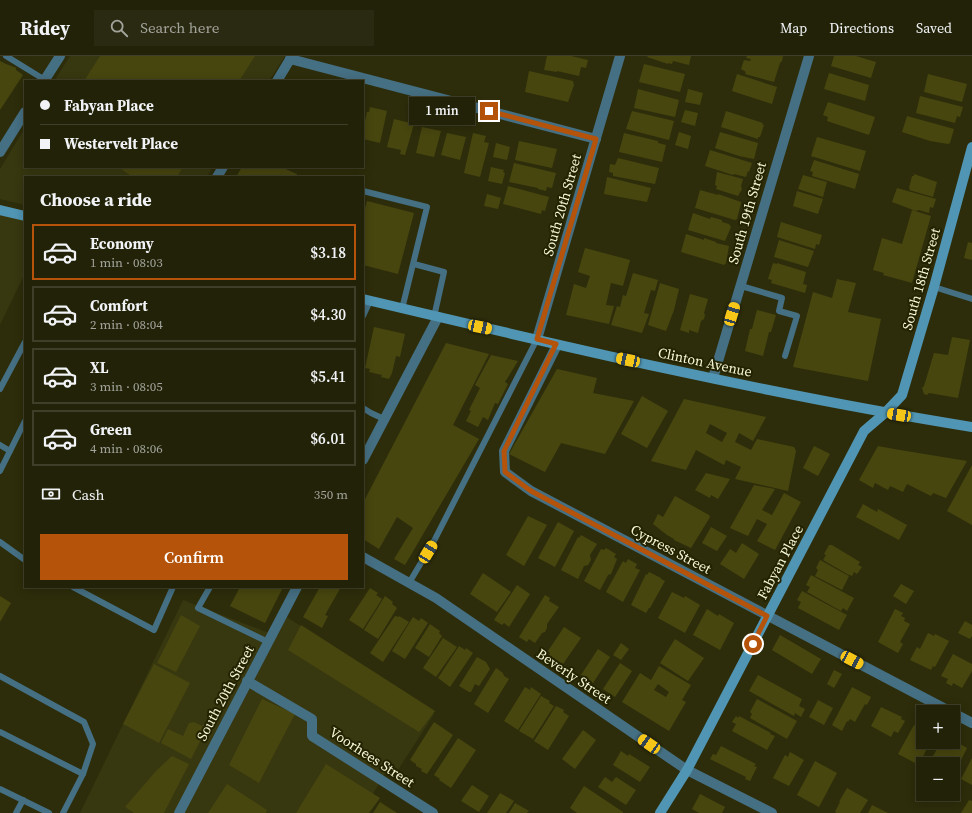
<!DOCTYPE html>
<html lang="en">
<head>
<meta charset="utf-8">
<style>
  body { margin:0; font-family:"Source Serif 4",serif; background:#2a2a12; color:#f1f3f6; height:100vh; display:flex; flex-direction:column; font-size:15px; white-space:nowrap }
  * { box-sizing:border-box; margin:0 }
  p { font-size:13px; color:#a2a49c }
  .icon { flex:none; width:22px; height:22px; fill:none; stroke:currentColor; stroke-width:2; stroke-linecap:round; stroke-linejoin:round }
  .map { position:relative; flex:1; overflow:hidden }
  .details { position:absolute; left:24px; top:120px; width:340px; height:412px; display:flex; flex-direction:column; background:#222208; border-radius:0px; box-shadow:0 2px 10px #0003,0 0 0 1px #3f3f29 }
  .details>* { flex:none }
  .hud { position:absolute; left:24px; top:24px; width:340px; height:88px; border-radius:0px; box-shadow:0 2px 10px #0003,0 0 0 1px #3f3f29; display:grid; align-content:center; height:88px; padding:0 16px; background:#222208 }
  .buttons { position:absolute; left:916px; top:649px; display:grid; gap:8px }
  .buttons a { display:grid; place-items:center; width:44px; height:44px; border-radius:0px; background:#222208; box-shadow:0 2px 10px #0003,0 0 0 1px #3f3f29; font-size:20px }
  .end { position:absolute; width:18px; height:18px; margin:-9px; border:5px solid #b45309; background:#fff; box-shadow:0 0 0 2px #fff }
  .from { border-radius:50% }
  .bubble { position:absolute; height:28px; border-radius:0px; background:#222208; box-shadow:0 2px 10px #0003,0 0 0 1px #3f3f29; font-size:13px; font-weight:600; line-height:28px; text-align:center }
  .car { position:absolute; width:12px; height:24px; margin:-12px -6px; border-radius:5px; box-shadow:0 0 3px 1px #0007; background:linear-gradient(#f5c518 24%,#345 0 40%,#f5c518 0 76%,#345 0 86%,#f5c518 0) }
  .hud b { display:flex; align-items:center; gap:14px; height:38px; font-size:15px }
  .hud b+b { border-top:1px solid #3f3f29 }
  .hud i { width:10px; height:10px; background:#f1f3f6 }
  ul { padding:0; list-style:none }
  li { display:flex; align-items:center; gap:12px; height:56px; margin:0 8px 6px; padding:0 8px; border:2px solid #3f3f29; border-radius:0px }
  li div { flex:1 }
  li b { display:block; font-size:15px }
  li em { font-style:normal; font-weight:600 }
  li.current { border-color:#b45309 }
  li>.icon { width:36px; height:36px; stroke-width:1.5 }
  h2 { padding:0 16px; font-size:18px; line-height:48px }
  .pay { display:flex; align-items:center; gap:10px; height:44px; padding:0 16px; font-size:15px }
  .pay p { margin-inline-start:auto }
  .primary-button { display:flex; gap:8px; margin-top:auto; padding:8px 16px }
  .primary-button a { flex:1; height:46px; border-radius:0px; background:#b45309; color:#fff; font-size:16px; font-weight:600; line-height:46px; text-align:center }
  header { display:flex; align-items:center; gap:24px; box-sizing:border-box; height:56px; padding:0 20px; background:#222208; border-bottom:1px solid #3f3f29 }
  header strong { font-size:19px }
  nav { display:flex; gap:22px; margin-inline-start:auto; font-size:14px }
  .search { width:280px; height:36px; background:#2a2a12; display:flex; align-items:center; gap:10px; box-sizing:border-box; padding:0 14px; border-radius:0px; color:#a2a49c; font-size:15px }
  .map>svg:first-child { display:block }
  .built { fill:#373710 }
  .building { fill:#47460f; fill-rule:evenodd }
  .lines { fill:none; stroke-linecap:round; stroke-linejoin:round }
  .lane { stroke:#456f82; stroke-width:6 }
  .street { stroke:#456f82; stroke-width:10 }
  .secondary { stroke:#5095b3; stroke-width:10 }
  .route { stroke:#b45309; stroke-width:5 }
  .labels { text-anchor:middle; stroke-width:4; stroke-linejoin:round; paint-order:stroke }
  .street-label { font-size:14px; fill:#f6f7d6; stroke:#232302 }
</style>
</head>
<body>
<header>
<strong>Ridey</strong>
<div class="search"><svg class="icon" aria-label="search" viewBox="0 0 24 24"><circle cx="10" cy="10" r="6"/><path d="M15 15l6 6"/></svg>Search here</div>
<nav><a>Map</a><a>Directions</a><a>Saved</a></nav>
</header>
<div class="map">
<svg width="972" height="757" viewBox="0 0 972 757">
  <rect width="100%" height="100%" fill="#2d2d0b"/>
  <g class="built">
    <path d="M70 0H285L269 25H54Z"/>
    <path d="M25 72V111H213L207 121H25V149L0 143V113Z"/>
    <path d="M0 149 25 155V217L0 269Z"/>
    <path d="M183 544 277 580 287 561 434 658 398 714 391 707 362 757H80Z"/>
  </g>
  <g class="building">
    <path d="M100 0H255L239 25H84Z"/>
    <path d="M547 0H571L588 4 586 12 581 11 579 20 557 15V16L544 14Z"/>
    <path d="M648 0H691L689 9 673 5 672 8 668 7V8L647 1Z"/>
    <path d="M747 0H783L782 5 780 7 774 26 745 18 746 16 741 13 744 4 750 5 751 3 746 2Z"/>
    <path d="M834 0H856L876 6 871 22 831 10Z"/>
    <path d="M0 5 6 8 14 11 16 12V14L23 19 0 54Z"/>
    <path d="M644 8 685 18 680 36 639 26Z"/>
    <path d="M529 15 573 25 574 29 568 46 525 36Z"/>
    <path d="M829 17 869 29 865 45 824 33Z"/>
    <path d="M737 18 777 31 772 48 732 35Z"/>
    <path d="M928 18 967 28 962 46 924 36Z"/>
    <path d="M638 33 679 44 675 61 634 52Z"/>
    <path d="M688 33 703 37 700 49 685 46Z"/>
    <path d="M920 40 963 51 960 61 957 60 955 67 916 57Z"/>
    <path d="M828 46 875 61 869 79 827 65 828 61 823 59Z"/>
    <path d="M370 51 387 55 380 87 363 83V74L367 56H369Z"/>
    <path d="M685 54 698 57 695 70 681 66Z"/>
    <path d="M632 55 674 65 669 84 626 73Z"/>
    <path d="M726 55 763 67 762 68 764 69 760 81H758V83L721 71Z"/>
    <path d="M907 60 954 73 950 87 948 88 930 85 902 76Z"/>
    <path d="M394 63 414 68 405 99 400 98 401 94 387 91Z"/>
    <path d="M422 71 441 75 434 101 416 97Z"/>
    <path d="M679 76 691 80 688 93 675 89Z"/>
    <path d="M720 76 758 87 754 103 739 100 715 92Z"/>
    <path d="M447 77 466 81 460 104 441 99Z"/>
    <path d="M473 77 486 80 484 86 489 87 480 121 464 117Z"/>
    <path d="M624 77 658 85V87L666 89 662 106 619 96Z"/>
    <path d="M817 81 866 95 860 115 811 100Z"/>
    <path d="M519 85 557 93 552 112 515 104Z"/>
    <path d="M496 87 510 91 507 104 493 101Z"/>
    <path d="M710 94 752 107 749 116 748 115 746 121 734 118 733 119 705 110Z"/>
    <path d="M618 102 659 112 655 128 613 120V117L609 116 610 108 615 109Z"/>
    <path d="M814 104 859 118 855 133 812 120 813 116 810 115Z"/>
    <path d="M514 107 556 117 552 132 547 131 546 135 538 133V132L509 126Z"/>
    <path d="M118 111H183L177 121H133Z"/>
    <path d="M242 111H258L260 112V111H281L297 118 296 121H236Z"/>
    <path d="M491 111 504 114 503 116 505 117 502 128 488 125Z"/>
    <path d="M717 116 743 123 741 130 742 133 738 140 716 133 717 130 715 129Z"/>
    <path d="M914 118 937 126 933 141 909 134 910 132H909L912 120H914Z"/>
    <path d="M803 119 827 126 823 141 798 133Z"/>
    <path d="M607 121 651 132 647 146 604 138Z"/>
    <path d="M508 130 549 141 545 155 542 154 541 158 503 148Z"/>
    <path d="M897 132 936 143 933 152 930 151 929 157 919 154 916 155 892 146Z"/>
    <path d="M700 134 718 139V138L741 146V147L737 163 735 164 695 152Z"/>
    <path d="M797 135 823 143 818 158 793 150Z"/>
    <path d="M487 138 501 142 498 153 484 150Z"/>
    <path d="M367 145 414 157 398 218 363 209V160Z"/>
    <path d="M912 154 931 160 912 227 883 219 884 217 873 214 882 182 902 188Z"/>
    <path d="M693 157 710 163 711 161 722 164V166L729 168 731 171 725 185 688 174Z"/>
    <path d="M781 166 822 179 819 189 816 188 815 193 777 181Z"/>
    <path d="M686 178 704 184V182L716 186V187L729 190 726 207 724 209 721 208 681 196Z"/>
    <path d="M779 184 814 195 808 211 774 201Z"/>
    <path d="M968 186 972 187V204L964 202Z"/>
    <path d="M585 192 630 204 623 230 611 227 606 249 614 250 609 268 566 259 574 228 586 232 590 220 578 216Z"/>
    <path d="M773 207 777 208V207L806 216 803 228 807 229 805 237 771 227 772 224 768 223Z"/>
    <path d="M633 217 658 224 655 235 651 234 644 257 649 258 642 277 611 269 617 250 620 251 623 239 626 240Z"/>
    <path d="M837 223 856 227 848 256 881 263 868 325 793 311 813 236 832 242Z"/>
    <path d="M660 227 679 233 674 254 666 275 648 269Z"/>
    <path d="M690 238 708 243 704 257 705 259 704 263 701 265 698 277 689 274V277L680 274Z"/>
    <path d="M757 254 776 259 771 276H769L763 300 745 295 750 273H752Z"/>
    <path d="M374 271 405 278 400 301 396 300 392 317 389 323 381 321 382 319 369 316 370 313 365 312Z"/>
    <path d="M952 281 970 284 958 342 929 337 927 339 924 338 922 332 924 330 934 297 948 299Z"/>
    <path d="M446 287 489 298 453 369 479 383 405 509 394 503 413 472 397 461 379 493 363 483V447Z"/>
    <path d="M491 299 518 305 505 326 508 328 498 348 495 347 488 364 483 361 478 371 466 365 471 355 469 354 480 332 475 329Z"/>
    <path d="M557 313 597 322 593 337 634 345 605 398 561 387 545 416 509 398Z"/>
    <path d="M642 340 668 355 647 392 621 378Z"/>
    <path d="M684 343 766 361 753 385 739 377 735 386 751 394 757 383 794 391 796 395 788 435 735 423 741 411 726 404 724 409 696 394 686 414 651 405ZM710 368 727 377 722 386 706 377Z"/>
    <path d="M814 390 830 398 818 420 803 412Z"/>
    <path d="M878 390 894 393 967 405 946 442 933 437 931 440 907 428 903 436 890 430 888 434 875 427 873 432 859 424Z"/>
    <path d="M972 409V469L947 455Z"/>
    <path d="M706 417 730 423 718 443 711 439 710 442 695 434Z"/>
    <path d="M754 429 775 433 762 454 772 459 784 437 801 446 775 494 757 485 767 468 757 463 748 480 730 472Z"/>
    <path d="M675 440 709 459 710 461 691 492 674 484V483L667 479 653 468 658 458 663 461Z"/>
    <path d="M863 448 877 456 878 453 907 469 899 484 856 461Z"/>
    <path d="M528 460 547 469 524 510 506 499Z"/>
    <path d="M558 466 574 475 555 511 538 502Z"/>
    <path d="M711 471 727 480 717 495 702 487Z"/>
    <path d="M581 479 597 488 590 499 591 504 588 509 584 510 578 523 561 514 578 481 579 482Z"/>
    <path d="M742 487 759 498 744 523 720 508 730 493 736 497Z"/>
    <path d="M829 489H832L860 506 858 509 862 511 857 518 854 516 852 520 847 518 823 504 826 499 824 498Z"/>
    <path d="M606 492 616 498 614 501 617 503 611 518 608 519 600 534 584 525 601 493 604 494Z"/>
    <path d="M628 503 637 508 635 512 640 514 623 546 606 536 623 505 626 507Z"/>
    <path d="M820 504 849 520 842 534 815 520 818 514 816 512Z"/>
    <path d="M649 516 661 522V523L665 525 650 552H649L646 557 631 549 646 518 647 519Z"/>
    <path d="M483 517 511 536 497 556 470 538Z"/>
    <path d="M811 519 854 542 847 555 843 552 841 555 807 536 810 531 806 529Z"/>
    <path d="M901 528 914 535 906 548 893 540Z"/>
    <path d="M517 529 530 538 509 571 504 567 502 569 494 564Z"/>
    <path d="M240 531H283L265 567 230 550Z"/>
    <path d="M320 531H341L325 559 328 560 322 572 303 561Z"/>
    <path d="M370 532 378 537 376 539 382 543 363 573 349 564Z"/>
    <path d="M802 535 847 559 839 574 798 552 801 546 797 544Z"/>
    <path d="M672 536 684 542 685 540 700 549 685 577 658 562Z"/>
    <path d="M545 539 550 542 549 545 559 551 547 568V572L545 576 542 577 535 587 529 583 527 586 519 581Z"/>
    <path d="M0 540 11 547 0 566Z"/>
    <path d="M385 540 393 546 392 548 397 552 378 583 364 574Z"/>
    <path d="M707 553 718 560 719 558 734 567 720 594 693 579Z"/>
    <path d="M895 553 903 557 901 560 905 562 904 565 910 568 900 586 903 588 898 597 878 586Z"/>
    <path d="M181 559 200 570 176 616 157 607Z"/>
    <path d="M395 560 399 561V560L409 566 383 606 370 597Z"/>
    <path d="M413 561 419 565 421 562 428 567 405 603 392 595Z"/>
    <path d="M965 565 972 569V580L970 583 958 577Z"/>
    <path d="M430 568 440 575 439 577 442 580 429 601 415 592Z"/>
    <path d="M301 569 435 655 419 676 288 594Z"/>
    <path d="M564 571 581 582 563 608 549 599 550 597 548 595Z"/>
    <path d="M928 577 934 580 935 578 949 585 935 611 933 610 931 614 910 604 917 591 920 593Z"/>
    <path d="M780 579 821 603 812 618 772 594Z"/>
    <path d="M443 582 457 591 436 621 423 612Z"/>
    <path d="M675 583 704 602 688 625 660 607Z"/>
    <path d="M621 587 629 593 621 604 613 599Z"/>
    <path d="M459 590 465 594 466 592 473 597 450 631 438 622Z"/>
    <path d="M598 593 610 601 593 627 581 619Z"/>
    <path d="M953 598 972 608V615L962 632 953 627 952 630 946 627 948 623 941 620Z"/>
    <path d="M477 601 486 606 490 613 479 630 475 628 471 636H469L459 630Z"/>
    <path d="M620 607 632 615 615 641 603 633Z"/>
    <path d="M154 608 190 627 159 687 123 668Z"/>
    <path d="M659 610 691 629 682 644 686 646 669 675 622 646 640 617 651 624ZM658 628 669 636 666 641 654 634Z"/>
    <path d="M496 612 503 617 504 620 509 623 488 657 474 648Z"/>
    <path d="M834 614 842 618 834 632 827 628Z"/>
    <path d="M758 619 802 643 799 650 805 653 801 661 795 657 794 660 749 635Z"/>
    <path d="M525 631 530 634 531 631 541 638 518 674 504 665Z"/>
    <path d="M852 631 871 641 867 649 865 648 855 666 850 663 848 666 847 665 842 675 832 669Z"/>
    <path d="M541 640 550 645 549 647 554 650 533 683 519 675Z"/>
    <path d="M262 643 295 658 259 727 229 709Z"/>
    <path d="M757 643 797 665 787 683 750 662 752 658 750 656Z"/>
    <path d="M818 644 833 652 824 669 809 661Z"/>
    <path d="M556 650 564 654 563 656 569 660 548 694 534 685Z"/>
    <path d="M881 651 902 661 901 663 905 665 898 677 894 675 891 681 871 670Z"/>
    <path d="M736 660 738 662 739 660 771 677 770 678 775 680 767 694 732 675 736 668 732 666Z"/>
    <path d="M918 665 923 668V686H930L919 709 898 698 914 669 916 670Z"/>
    <path d="M194 666 202 670 204 668 208 670 191 703 161 687 168 673 183 680 189 667Z"/>
    <path d="M434 666 453 679 427 718 421 715 422 713 416 710V708L410 704Z"/>
    <path d="M583 674 596 684 575 713 562 703Z"/>
    <path d="M458 682 476 694 451 732 439 724 440 723 434 719Z"/>
    <path d="M953 684 967 692 961 704 956 701 952 708 929 707 941 686H953Z"/>
    <path d="M721 690 756 708 754 710 757 711 750 725 745 723 746 721 710 703 713 698 716 699Z"/>
    <path d="M621 695 628 700 629 698 650 711 640 726 613 709Z"/>
    <path d="M790 696 804 704 789 730 773 722 785 699 788 701Z"/>
    <path d="M172 700 189 708 164 757H134L125 751 156 715Z"/>
    <path d="M972 702V729L961 723Z"/>
    <path d="M815 705 837 717 819 751 797 739Z"/>
    <path d="M326 708 380 742 369 757H296Z"/>
    <path d="M605 721 612 726 616 721 636 734 626 749 598 731Z"/>
    <path d="M227 728 267 754 266 757H208Z"/>
    <path d="M472 729 489 740 479 756 461 745Z"/>
    <path d="M584 730 623 756V757H577L570 752Z"/>
    <path d="M847 732 868 744 860 757H837L835 756 840 746H839Z"/>
    <path d="M500 737 514 745 506 757H487Z"/>
    <path d="M700 738 725 751 722 757H699L692 753Z"/>
    <path d="M969 744 972 745V757H961Z"/>
    <path d="M380 746 397 757H373Z"/>
    <path d="M515 747 529 755 527 757H509Z"/>
    <path d="M872 749 888 757H868Z"/>
  </g>
  <g class="lines">
    <g class="lane">
      <path d="M6 0 45 24"/>
      <path d="M363 135 427 151 402 253"/>
      <path d="M414 208 444 216 434 261"/>
      <path d="M741 230 782 242 779 255 797 260 785 300"/>
      <path d="M934 231 972 243"/>
      <path d="M363 260 370 245"/>
      <path d="M0 333 25 286"/>
      <path d="M363 352 371 357 384 363"/>
      <path d="M0 389 10 395"/>
      <path d="M0 415 25 365"/>
      <path d="M0 486 25 504"/>
      <path d="M409 527 434 485 537 283"/>
      <path d="M73 531 154 574 173 531"/>
      <path d="M210 531 198 552 268 586"/>
      <path d="M0 620 84 666 93 688 83 718"/>
      <path d="M0 676 83 718 63 757"/>
      <path d="M0 733 49 757"/>
      <path d="M16 757 23 744"/>
    </g>
    <g class="street">
      <path d="M290 3 596 83"/>
      <path d="M44 25 60 0"/>
      <path d="M277 25 292 0"/>
      <path d="M0 96 25 56"/>
      <path d="M217 121 223 111"/>
      <path d="M537 283 620 0"/>
      <path d="M557 289 504 395 505 416 531 435 951 656"/>
      <path d="M713 322 809 0"/>
      <path d="M363 404 438 261"/>
      <path d="M363 501 436 542 687 714 772 757"/>
      <path d="M247 625 312 663V680L433 757"/>
      <path d="M953 657 972 667"/>
      <path d="M179 757 297 531"/>
    </g>
    <g class="secondary">
      <path d="M0 154 25 160"/>
      <path d="M363 243C565 291 767 338 972 371"/>
      <path d="M660 757 687 714 864 375 885 357 902 339 934 231 972 91"/>
    </g>
  </g>
  <g class="lines">
    <path class="route" d="M489 55 596 83 537 283 556 288 504 395 505 416 531 435 767 560 753 588"/>
  </g>
  <g class="labels">
    <g class="street-label">
      <text transform="translate(562 149) rotate(-74)" y="5">South 20th Street</text>
      <text transform="translate(747 157) rotate(-74)" y="5">South 19th Street</text>
      <text transform="translate(921 223) rotate(-74)" y="5">South 18th Street</text>
      <text transform="translate(705 306) rotate(12)" y="5">Clinton Avenue</text>
      <text transform="translate(671 493) rotate(28)" y="5">Cypress Street</text>
      <text transform="translate(780 506) rotate(-62)" y="5">Fabyan Place</text>
      <text transform="translate(574 620) rotate(34)" y="5">Beverly Street</text>
      <text transform="translate(225 637) rotate(-62)" y="5">South 20th Street</text>
      <text transform="translate(372 701) rotate(33)" y="5">Voorhees Street</text>
    </g>
  </g>
</svg>
<div class="buttons">
<a>+</a>
<a>−</a>
</div>
<i class="end from" style="left:753px;top:588px"></i>
<i class="end" style="left:489px;top:55px"></i>
<div class="bubble" style="left:409px;top:41px;width:66px">1 min</div>
<i class="car" style="left:732px;top:258px;rotate:17deg"></i>
<i class="car" style="left:480px;top:271px;rotate:102deg"></i>
<i class="car" style="left:628px;top:304px;rotate:282deg"></i>
<i class="car" style="left:899px;top:359px;rotate:279deg"></i>
<i class="car" style="left:428px;top:496px;rotate:31deg"></i>
<i class="car" style="left:852px;top:604px;rotate:118deg"></i>
<i class="car" style="left:649px;top:688px;rotate:304deg"></i>
<div class="hud">
<b><i class="from"></i>Fabyan Place</b>
<b><i></i>Westervelt Place</b>
</div>
<section class="details">
<h2>Choose a ride</h2>
<ul>
<li class="current"><svg class="icon" aria-label="car" viewBox="0 0 24 24"><path d="M5 17H2v-5l4-1 3-4h7l3 4 3 1v5h-3M9 17h6M6 11h13"/><circle cx="7" cy="17" r="2"/><circle cx="17" cy="17" r="2"/></svg><div><b>Economy</b><p>1 min · 08:03</p></div><em>$3.18</em></li>
<li><svg class="icon" aria-label="car" viewBox="0 0 24 24"><path d="M5 17H2v-5l4-1 3-4h7l3 4 3 1v5h-3M9 17h6M6 11h13"/><circle cx="7" cy="17" r="2"/><circle cx="17" cy="17" r="2"/></svg><div><b>Comfort</b><p>2 min · 08:04</p></div><em>$4.30</em></li>
<li><svg class="icon" aria-label="car" viewBox="0 0 24 24"><path d="M5 17H2v-5l4-1 3-4h7l3 4 3 1v5h-3M9 17h6M6 11h13"/><circle cx="7" cy="17" r="2"/><circle cx="17" cy="17" r="2"/></svg><div><b>XL</b><p>3 min · 08:05</p></div><em>$5.41</em></li>
<li><svg class="icon" aria-label="car" viewBox="0 0 24 24"><path d="M5 17H2v-5l4-1 3-4h7l3 4 3 1v5h-3M9 17h6M6 11h13"/><circle cx="7" cy="17" r="2"/><circle cx="17" cy="17" r="2"/></svg><div><b>Green</b><p>4 min · 08:06</p></div><em>$6.01</em></li>
</ul>
<div class="pay"><svg class="icon" aria-label="cash" viewBox="0 0 24 24"><path d="M3 7h18v10H3z"/><circle cx="12" cy="12" r="2"/></svg>Cash<p>350 m</p></div>
<div class="primary-button"><a>Confirm</a></div>
</section>
</div>
</body>
</html>
